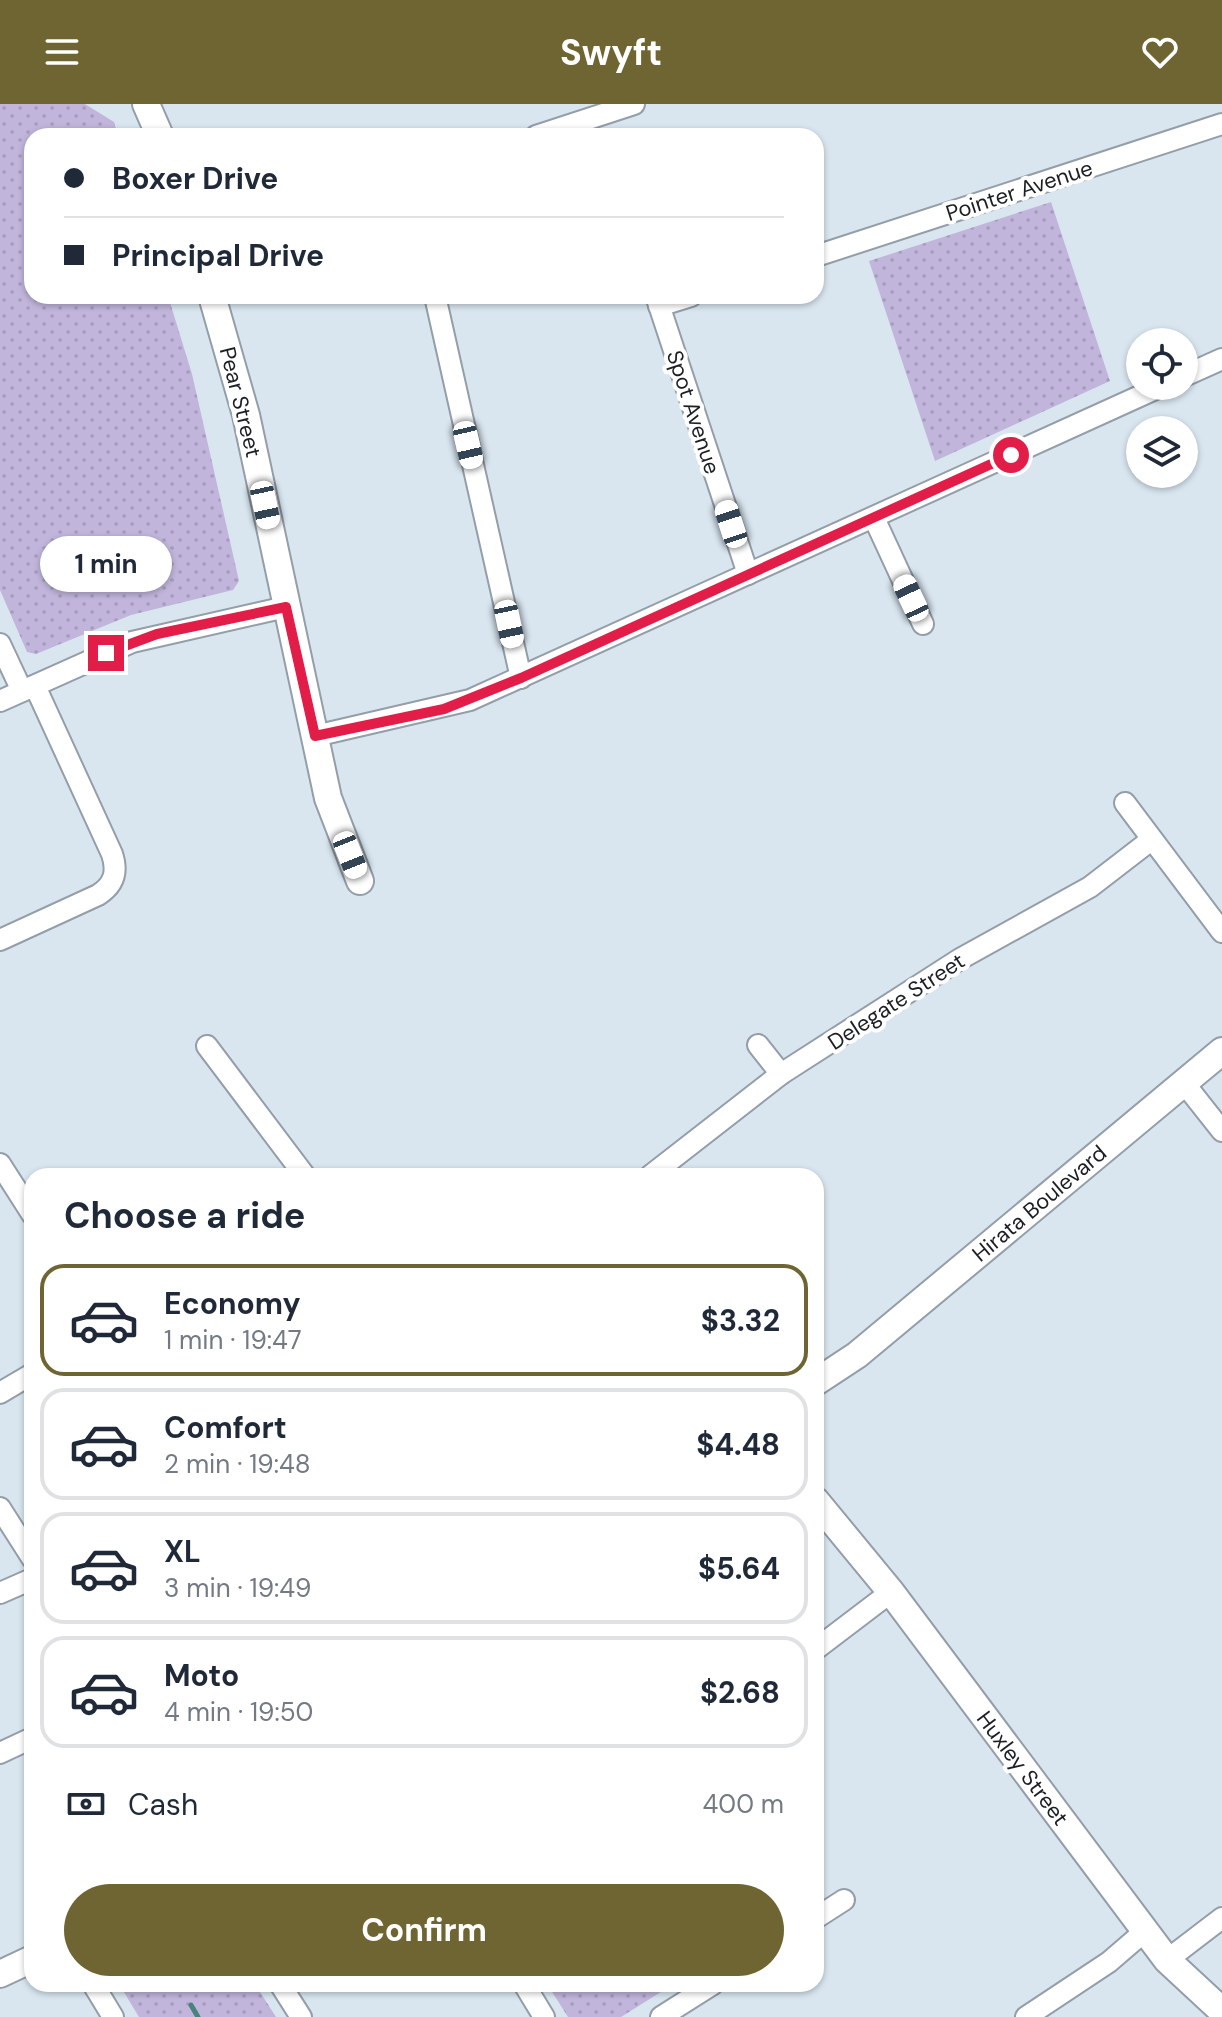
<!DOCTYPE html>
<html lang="en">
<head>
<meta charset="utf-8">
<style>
  body { margin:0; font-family:"DM Sans",sans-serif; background:#f6f6f7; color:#1f2937; height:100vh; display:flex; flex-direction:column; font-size:30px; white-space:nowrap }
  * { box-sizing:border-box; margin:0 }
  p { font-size:26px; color:#747a83 }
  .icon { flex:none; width:44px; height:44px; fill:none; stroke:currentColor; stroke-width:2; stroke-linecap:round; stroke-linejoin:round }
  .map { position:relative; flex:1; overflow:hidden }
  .drawer { position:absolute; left:24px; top:1064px; width:800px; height:824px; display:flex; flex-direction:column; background:#fff; border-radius:24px; box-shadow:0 2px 6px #0004 }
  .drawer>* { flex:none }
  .hud { position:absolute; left:24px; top:24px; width:800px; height:176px; border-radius:24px; box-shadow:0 2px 6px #0004; display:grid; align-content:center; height:176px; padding:0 40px; background:#fff }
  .tools { position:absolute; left:1126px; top:224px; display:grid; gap:16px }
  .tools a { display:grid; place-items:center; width:72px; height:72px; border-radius:50%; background:#fff; box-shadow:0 2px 6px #0004; font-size:40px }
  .end { position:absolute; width:36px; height:36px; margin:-18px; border:10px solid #e11d48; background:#fff; box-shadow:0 0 0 4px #fff }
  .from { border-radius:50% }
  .bubble { position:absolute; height:56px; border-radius:28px; background:#fff; box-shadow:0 2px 6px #0004; font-size:26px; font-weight:700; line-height:56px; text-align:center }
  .car { position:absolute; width:24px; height:48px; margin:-24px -12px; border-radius:10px; box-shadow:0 0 6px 2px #0007; background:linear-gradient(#fff 24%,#345 0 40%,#fff 0 76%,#345 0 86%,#fff 0) }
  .hud b { display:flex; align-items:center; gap:28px; height:76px; font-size:30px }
  .hud b+b { border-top:2px solid #e0e1e3 }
  .hud i { width:20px; height:20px; background:#1f2937 }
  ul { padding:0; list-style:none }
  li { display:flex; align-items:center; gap:24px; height:112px; margin:0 16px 12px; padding:0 24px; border:4px solid #e0e1e3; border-radius:24px }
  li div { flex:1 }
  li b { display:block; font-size:30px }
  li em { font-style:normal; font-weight:700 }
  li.current { border-color:#6f6532 }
  li>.icon { width:72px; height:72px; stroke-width:1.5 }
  h2 { padding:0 40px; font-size:36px; line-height:96px }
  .pay { display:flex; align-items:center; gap:20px; height:88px; padding:0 40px; font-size:30px }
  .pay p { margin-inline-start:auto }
  .action { display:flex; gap:16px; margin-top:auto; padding:16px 40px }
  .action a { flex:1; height:92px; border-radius:48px; background:#6f6532; color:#fff; font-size:32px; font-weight:700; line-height:92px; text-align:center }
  header { display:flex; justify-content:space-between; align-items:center; height:104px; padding:0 40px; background:#6f6532; color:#fff; font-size:36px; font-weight:700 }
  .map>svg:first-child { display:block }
  .park { fill:url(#park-dots) }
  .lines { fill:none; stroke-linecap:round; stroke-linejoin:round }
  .stream { stroke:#4a827d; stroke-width:5 }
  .minor-casing { stroke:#939ea8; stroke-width:24 }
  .tertiary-casing { stroke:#939ea8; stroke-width:30 }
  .minor { stroke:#fff; stroke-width:20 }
  .tertiary { stroke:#fff; stroke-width:26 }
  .route { stroke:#e11d48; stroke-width:10 }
  .labels { text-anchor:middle; stroke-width:8; stroke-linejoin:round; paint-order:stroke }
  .street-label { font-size:22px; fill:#1b1f23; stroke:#fff }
</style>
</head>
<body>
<header><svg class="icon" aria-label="menu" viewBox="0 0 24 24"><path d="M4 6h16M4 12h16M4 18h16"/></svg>Swyft<svg class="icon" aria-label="heart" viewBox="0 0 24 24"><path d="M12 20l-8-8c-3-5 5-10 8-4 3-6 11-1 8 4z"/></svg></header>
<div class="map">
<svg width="1222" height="1913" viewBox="0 0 1222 1913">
  <defs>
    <pattern id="park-dots" width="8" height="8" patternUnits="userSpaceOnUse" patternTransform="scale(2)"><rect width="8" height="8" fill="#c1b5db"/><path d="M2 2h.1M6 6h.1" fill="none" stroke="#a59bbc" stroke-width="1.8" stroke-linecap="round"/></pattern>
  </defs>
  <rect width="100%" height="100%" fill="#d9e6f0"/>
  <g class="park">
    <path d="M0 0H85L114 18 118 32H32V192H168L192 270 239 477 233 486 131 511 36 550 27 548 0 486Z"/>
    <path d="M1051 98 1110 277 935 357 869 157Z"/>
    <path d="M119 1880H255L276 1913H139Z"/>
    <path d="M547 1880H671L672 1881 621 1913H568Z"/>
  </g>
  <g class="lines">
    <path class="stream" d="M191 1901 198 1913"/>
    <defs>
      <g id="minor">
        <path d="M536 32 634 0"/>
        <path d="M816 152 1222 20"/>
        <path d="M435 192 521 574"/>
        <path d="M656 192 748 470"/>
        <path d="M659 202 691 192"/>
        <path d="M1184 272 1222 255"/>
        <path d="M874 414 923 520"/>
        <path d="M0 540 22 587"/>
        <path d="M0 597 132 538 286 503"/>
        <path d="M315 632 470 596 1162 282"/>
        <path d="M1125 699 1222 828"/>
        <path d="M0 836 98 791C114 781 118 768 112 750L35 582"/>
        <path d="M758 941 781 970"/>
        <path d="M207 942 305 1072"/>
        <path d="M1184 979 1222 1027"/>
        <path d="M0 1060 32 1110"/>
        <path d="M650 1072 781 970 960 855 1090 783 1151 736"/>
        <path d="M0 1289 32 1270"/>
        <path d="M0 1404 32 1454"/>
        <path d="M0 1489 32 1475"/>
        <path d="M816 1545 891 1488"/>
        <path d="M0 1649 32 1634"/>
        <path d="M816 1814 844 1796"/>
        <path d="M1167 1856 1222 1814"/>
        <path d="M93 1880 113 1913"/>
        <path d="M280 1880 301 1913"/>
        <path d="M524 1880 544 1913"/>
        <path d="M661 1913 713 1880"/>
        <path d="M1026 1913 1109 1858 1145 1827"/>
      </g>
      <g id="tertiary">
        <path d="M146 0 160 32"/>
        <path d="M212 192 246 311 328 694 360 777"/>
        <path d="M816 1278 857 1251 1222 947"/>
        <path d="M816 1397 891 1488 1167 1856 1222 1907"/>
        <path d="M0 1870 32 1855"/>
      </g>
    </defs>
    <use href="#minor" class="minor-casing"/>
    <use href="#tertiary" class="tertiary-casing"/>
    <use href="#minor" class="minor"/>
    <use href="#tertiary" class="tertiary"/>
  </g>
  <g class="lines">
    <path class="route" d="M106 549 157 530 286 503 315 632 444 605 521 574 1011 351"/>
  </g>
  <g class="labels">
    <g class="street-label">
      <text transform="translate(1019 86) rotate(-18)" y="8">Pointer Avenue</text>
      <text transform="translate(241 298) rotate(76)" y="8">Pear Street</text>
      <text transform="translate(694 308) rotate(72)" y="8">Spot Avenue</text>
      <text transform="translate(896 897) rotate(-33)" y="8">Delegate Street</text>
      <text transform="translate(1039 1099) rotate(-40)" y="8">Hirata Boulevard</text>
      <text transform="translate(1023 1664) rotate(53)" y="8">Huxley Street</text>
    </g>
  </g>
</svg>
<div class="tools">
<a><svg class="icon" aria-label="locate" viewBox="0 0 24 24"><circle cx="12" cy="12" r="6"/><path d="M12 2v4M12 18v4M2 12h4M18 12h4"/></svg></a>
<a><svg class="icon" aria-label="layers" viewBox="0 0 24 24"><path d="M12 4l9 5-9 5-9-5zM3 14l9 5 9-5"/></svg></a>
</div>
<i class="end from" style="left:1011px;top:351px"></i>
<i class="end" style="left:106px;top:549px"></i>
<div class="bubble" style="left:40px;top:432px;width:132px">1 min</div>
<i class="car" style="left:468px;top:341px;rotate:167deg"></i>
<i class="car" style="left:265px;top:401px;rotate:168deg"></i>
<i class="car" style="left:731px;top:420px;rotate:342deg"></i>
<i class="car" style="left:911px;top:494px;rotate:335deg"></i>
<i class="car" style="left:509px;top:520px;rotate:168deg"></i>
<i class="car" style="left:350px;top:751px;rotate:158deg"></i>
<div class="hud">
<b><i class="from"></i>Boxer Drive</b>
<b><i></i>Principal Drive</b>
</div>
<section class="drawer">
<h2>Choose a ride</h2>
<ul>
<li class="current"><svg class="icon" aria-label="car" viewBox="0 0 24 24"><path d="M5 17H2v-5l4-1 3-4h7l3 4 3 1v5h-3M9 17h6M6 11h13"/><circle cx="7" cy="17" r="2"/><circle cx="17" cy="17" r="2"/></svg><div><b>Economy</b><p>1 min · 19:47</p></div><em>$3.32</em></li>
<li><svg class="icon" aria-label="car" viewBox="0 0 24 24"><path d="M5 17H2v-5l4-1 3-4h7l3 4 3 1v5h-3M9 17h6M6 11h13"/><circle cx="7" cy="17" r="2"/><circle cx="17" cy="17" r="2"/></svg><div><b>Comfort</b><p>2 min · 19:48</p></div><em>$4.48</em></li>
<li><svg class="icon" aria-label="car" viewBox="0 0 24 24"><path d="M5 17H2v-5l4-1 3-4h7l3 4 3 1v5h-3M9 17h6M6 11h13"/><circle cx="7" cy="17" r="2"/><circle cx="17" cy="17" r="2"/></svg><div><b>XL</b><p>3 min · 19:49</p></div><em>$5.64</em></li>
<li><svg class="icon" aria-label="car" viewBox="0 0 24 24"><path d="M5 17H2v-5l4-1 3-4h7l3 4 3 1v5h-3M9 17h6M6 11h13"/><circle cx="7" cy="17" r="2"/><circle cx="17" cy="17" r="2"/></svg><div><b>Moto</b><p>4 min · 19:50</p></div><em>$2.68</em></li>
</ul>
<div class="pay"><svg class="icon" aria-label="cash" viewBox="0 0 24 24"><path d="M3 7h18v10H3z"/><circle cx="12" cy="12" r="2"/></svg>Cash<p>400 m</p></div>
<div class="action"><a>Confirm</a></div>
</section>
</div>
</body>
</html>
